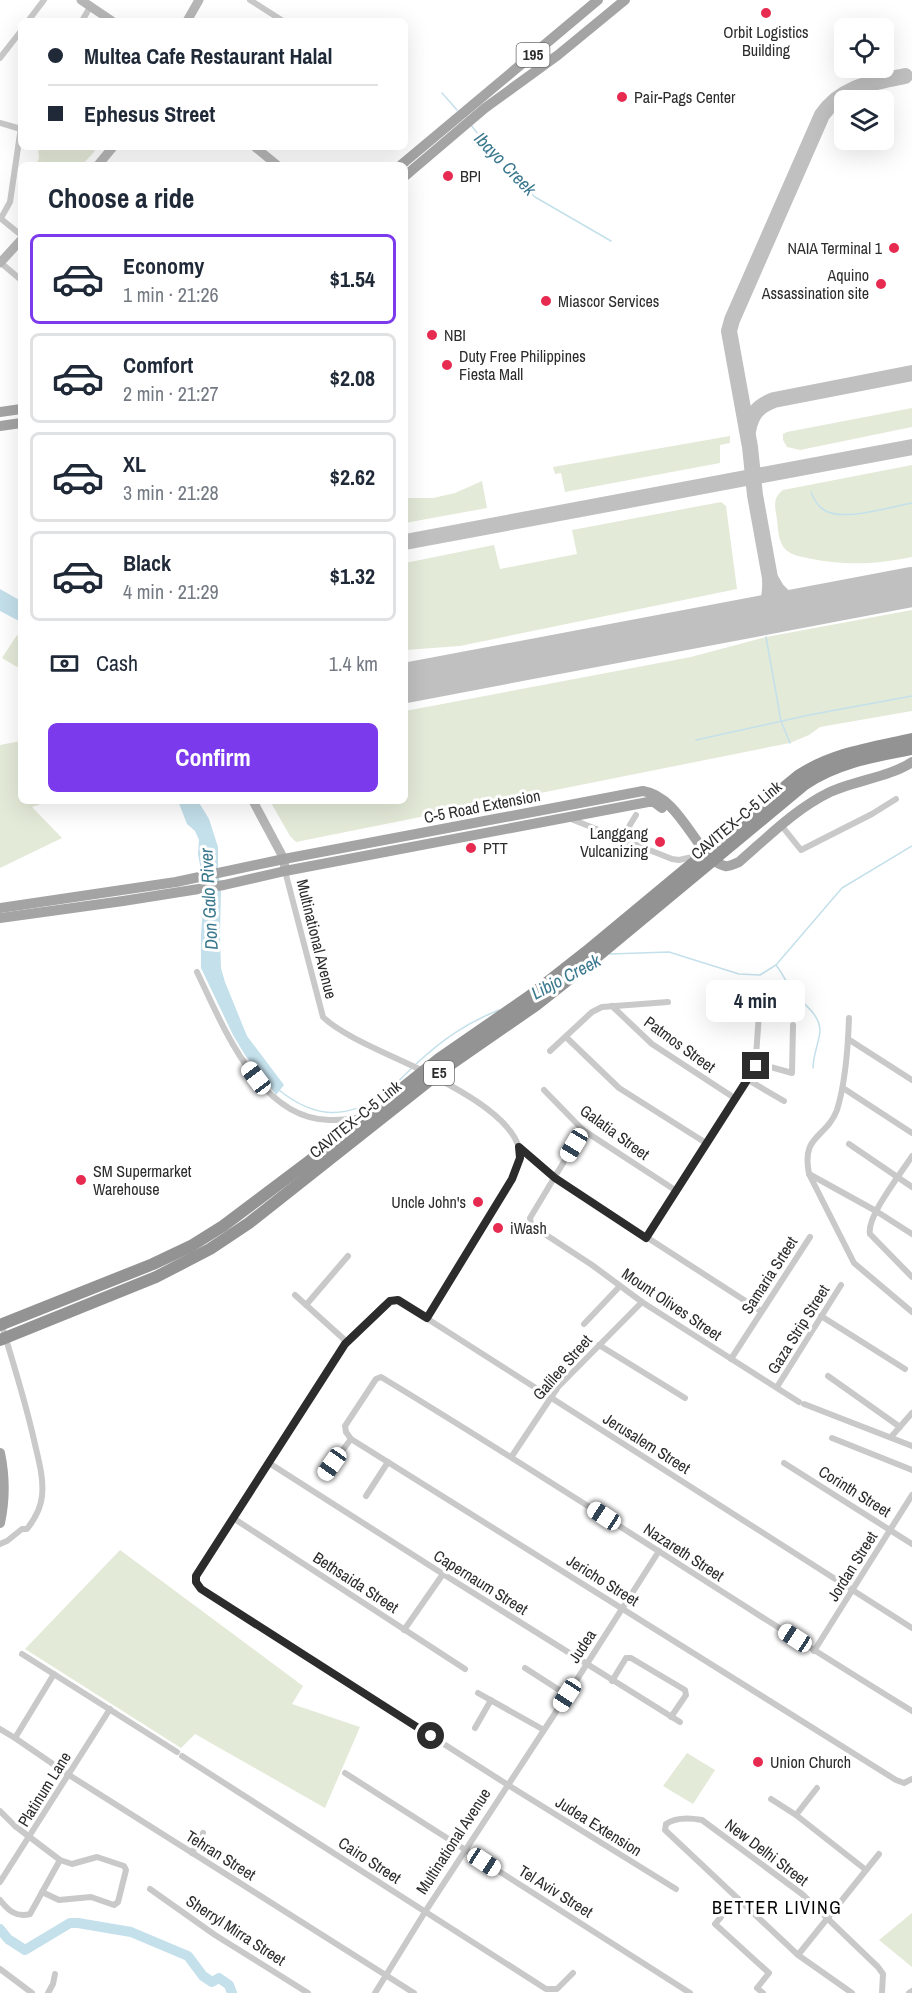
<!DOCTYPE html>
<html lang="en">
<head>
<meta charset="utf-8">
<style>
  body { margin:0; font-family:"Archivo Narrow",sans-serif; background:#f2f2f3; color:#1f2937; height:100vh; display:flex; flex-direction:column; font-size:22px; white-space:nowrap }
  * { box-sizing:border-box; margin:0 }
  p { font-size:20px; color:#747a83 }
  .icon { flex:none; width:33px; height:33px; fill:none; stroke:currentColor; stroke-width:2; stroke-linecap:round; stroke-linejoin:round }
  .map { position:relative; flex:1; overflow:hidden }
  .sheet { position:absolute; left:18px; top:162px; width:390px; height:642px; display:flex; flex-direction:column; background:#fff; border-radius:9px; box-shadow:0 6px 24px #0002 }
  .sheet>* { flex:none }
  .banner { position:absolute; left:18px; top:18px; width:390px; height:132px; border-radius:9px; box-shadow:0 6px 24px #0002; display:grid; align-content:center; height:132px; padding:0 30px; background:#fff }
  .tools { position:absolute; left:834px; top:18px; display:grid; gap:12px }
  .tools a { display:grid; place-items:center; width:60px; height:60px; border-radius:9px; background:#fff; box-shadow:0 6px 24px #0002; font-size:30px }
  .end { position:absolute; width:27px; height:27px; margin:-14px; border:8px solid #2c2c2c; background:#fff; box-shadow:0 0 0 3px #fff }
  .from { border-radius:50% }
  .bubble { position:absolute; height:42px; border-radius:9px; background:#fff; box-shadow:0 6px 24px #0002; font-size:20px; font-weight:700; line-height:42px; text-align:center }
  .car { position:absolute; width:18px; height:36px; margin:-18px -9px; border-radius:8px; box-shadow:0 0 4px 2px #0007; background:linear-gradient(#fff 24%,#345 0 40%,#fff 0 76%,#345 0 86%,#fff 0) }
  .banner b { display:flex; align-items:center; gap:21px; height:57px; font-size:22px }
  .banner b+b { border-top:2px solid #e0e1e3 }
  .banner i { width:15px; height:15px; background:#1f2937 }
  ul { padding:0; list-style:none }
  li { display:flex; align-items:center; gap:18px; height:90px; margin:0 12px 9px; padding:0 18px; border:3px solid #e0e1e3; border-radius:9px }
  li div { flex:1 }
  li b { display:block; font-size:22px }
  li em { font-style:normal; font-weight:700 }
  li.on { border-color:#7c3aed }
  li>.icon { width:54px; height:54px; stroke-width:1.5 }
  h2 { padding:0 30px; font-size:27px; line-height:72px }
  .pay { display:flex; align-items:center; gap:15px; height:66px; padding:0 30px; font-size:22px }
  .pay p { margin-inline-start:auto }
  .button { display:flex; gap:12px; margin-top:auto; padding:12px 30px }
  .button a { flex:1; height:69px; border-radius:9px; background:#7c3aed; color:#fff; font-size:24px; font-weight:700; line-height:69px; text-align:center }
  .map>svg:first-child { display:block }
  .green { fill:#e4ead8 }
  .water { fill:#c4e0eb }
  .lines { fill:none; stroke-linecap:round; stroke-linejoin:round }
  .stream { stroke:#c4e0eb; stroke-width:1.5 }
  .river { stroke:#c4e0eb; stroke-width:10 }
  .taxiway { stroke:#c0c0c0; stroke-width:16 }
  .runway { stroke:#c0c0c0; stroke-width:40 }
  .street { stroke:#c9c9c9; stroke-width:6 }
  .secondary { stroke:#b6b6b6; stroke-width:9 }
  .primary { stroke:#a4a4a4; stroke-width:10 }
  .highway { stroke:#939393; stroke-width:12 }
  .route { stroke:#2c2c2c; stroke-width:8 }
  .poi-dot { fill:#e62a50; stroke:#fff; stroke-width:2 }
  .labels { text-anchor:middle; stroke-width:6; stroke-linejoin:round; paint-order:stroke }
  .shield { fill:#fff; stroke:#6b6b6b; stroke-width:1.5 }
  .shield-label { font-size:15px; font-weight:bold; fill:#2c2c2c }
  .poi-label { font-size:16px; fill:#2c2c2c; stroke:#fff; text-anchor:start }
  .street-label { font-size:16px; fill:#2c2c2c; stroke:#fff }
  .water-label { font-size:18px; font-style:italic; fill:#3a788e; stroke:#fff }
  .neighbourhood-label { font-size:18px; letter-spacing:1.5px; fill:#000; stroke:#fff }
</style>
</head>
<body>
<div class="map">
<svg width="912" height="1993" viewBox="0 0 912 1993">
  <rect width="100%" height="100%" fill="#fff"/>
  <g class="green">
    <path d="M38 147H88L95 151 82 165H36L39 158Z"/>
    <path d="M912 408V427L800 450 787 447 783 440V434L787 432Z"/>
    <path d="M730 436V443L720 445V463L565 492 561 473 555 474 553 467Z"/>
    <path d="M912 465V557C875 564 849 566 812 559 803 557 793 556 786 550 778 542 778 529 777 519 775 508 772 498 783 490Z"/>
    <path d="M482 481 487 508 405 523V498H433L455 493Z"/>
    <path d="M721 502 726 506 737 589 460 646 405 650V563L494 545 500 569 577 554 572 530Z"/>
    <path d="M912 610V711L820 727 809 735 790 743 296 842 290 836 270 801H405V711L691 657 766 637Z"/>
    <path d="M17 635 21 638V662L17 667 2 658Z"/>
    <path d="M21 741V801H49L32 807 62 838 0 868V745Z"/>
    <path d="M120 1550 303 1686 292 1704 360 1727 325 1808 195 1734 181 1748 25 1649Z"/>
    <path d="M687 1753 715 1770 693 1804 663 1786Z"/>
    <path d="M912 1913V1967L879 1940Z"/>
  </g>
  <g class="water">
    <path d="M0 589 21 601V622L0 611Z"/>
    <path d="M178 801H198L209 819 218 847V869L221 892 220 934 221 968 225 982 247 1036 284 1085 276 1095 245 1055 233 1035 201 968V936L204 887 198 854 199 840 195 831 187 824Z"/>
  </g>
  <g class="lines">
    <g class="stream">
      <path d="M442 93 457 110"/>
      <path d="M471 125 498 160 535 197 611 241"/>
      <path d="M811 492C814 499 817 506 824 510 843 522 890 507 912 503"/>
      <path d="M766 637 781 721 790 743"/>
      <path d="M696 740 809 715 912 696"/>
      <path d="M610 954 669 952 739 974 760 975 776 965 842 888 912 846"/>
      <path d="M776 965C783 974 787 984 794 993 803 1004 820 1014 820 1031 819 1043 813 1055 813 1068"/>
      <path d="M416 1064C442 1040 466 1023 499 1010"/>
      <path d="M279 1090C315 1119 347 1120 385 1093 395 1086 403 1076 412 1068"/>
    </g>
    <path class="river" d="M0 1929 8 1939 25 1950 70 1923H78L131 1932 188 1956 203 1976 212 1982 219 1978 229 1985 232 1993"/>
    <g class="taxiway">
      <path d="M748 431C751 414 758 406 774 400L912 373"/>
      <path d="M405 542 912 447"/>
      <path d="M821 604H800L786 599 777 590 770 578 755 495 750 447 729 331 732 320 822 115C842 86 872 83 905 76"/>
      <path d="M747 618C768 609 771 601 770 579"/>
    </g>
    <path class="runway" d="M405 683 912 587"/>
    <g class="street">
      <path d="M250 0 283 21"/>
      <path d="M28 21 44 0"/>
      <path d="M82 21 90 7"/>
      <path d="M0 58 21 31"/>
      <path d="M0 123 21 129"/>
      <path d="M0 218 21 235"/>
      <path d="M1 218 10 202 21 127"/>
      <path d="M0 262 21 280"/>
      <path d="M571 819 672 859 679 860 697 856"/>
      <path d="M785 830 801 850 872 814 896 799"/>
      <path d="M622 838 636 815"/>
      <path d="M285 871 323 1017C343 1037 396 1057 423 1071"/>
      <path d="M197 972C223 1026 259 1119 329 1120 340 1120 352 1120 361 1116"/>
      <path d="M612 1006 652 1044 736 1099"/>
      <path d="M849 1018C848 1048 846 1081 837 1110 826 1139 801 1134 809 1174L854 1263 912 1312"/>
      <path d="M566 1037 619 1088 706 1143"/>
      <path d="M848 1039 912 1080"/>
      <path d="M550 1051 592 1012 602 1007 668 1002"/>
      <path d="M756 1063 792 1073 793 1025"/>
      <path d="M748 1080 784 1101"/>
      <path d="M843 1088 912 1133"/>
      <path d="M544 1090 583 1130 675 1190"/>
      <path d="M583 1130 530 1218 531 1225 592 1265 642 1302 799 1402"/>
      <path d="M849 1144 912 1187"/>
      <path d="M519 1147 555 1178 761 1311"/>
      <path d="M912 1156C902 1172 866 1217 870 1234L912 1277"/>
      <path d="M809 1174 876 1211 912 1234"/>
      <path d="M646 1238 755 1070 760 1000"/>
      <path d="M295 1295 347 1342"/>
      <path d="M306 1305 348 1256"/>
      <path d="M821 1316 905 1369"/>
      <path d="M427 1318 512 1179C517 1169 522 1159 519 1148 511 1118 460 1090 434 1077"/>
      <path d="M584 1324 620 1286"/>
      <path d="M599 1345 685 1398"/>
      <path d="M731 1359 810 1237"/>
      <path d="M828 1376 900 1427"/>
      <path d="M777 1387 841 1285"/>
      <path d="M804 1404 912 1446"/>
      <path d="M891 1437 912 1413"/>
      <path d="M832 1438 912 1470"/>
      <path d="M512 1456 558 1387 642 1302"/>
      <path d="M269 1463 443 1574 680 1722"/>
      <path d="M784 1463 912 1544"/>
      <path d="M324 1475 351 1439"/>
      <path d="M366 1496 388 1462"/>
      <path d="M233 1518 465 1669"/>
      <path d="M0 1544 7 1541 22 1529H27C34 1520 41 1507 42 1496 44 1477 38 1458 34 1440 25 1400 13 1362 1 1323"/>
      <path d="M404 1630 443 1574"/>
      <path d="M814 1651 912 1495"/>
      <path d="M22 1654 177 1752"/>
      <path d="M525 1668 567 1695"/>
      <path d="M612 1681 626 1658H631L685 1690 686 1695 671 1717"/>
      <path d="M478 1693 544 1730"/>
      <path d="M912 1711C734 1602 560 1485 381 1377L376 1379 345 1426 346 1432 351 1439 896 1780 904 1783 912 1779"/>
      <path d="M475 1728 491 1700"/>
      <path d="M0 1729 15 1738 54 1674"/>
      <path d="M15 1738 69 1775 414 1993"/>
      <path d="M182 1756 546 1989H557L573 1973"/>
      <path d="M345 1773 690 1993"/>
      <path d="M771 1799 796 1815 866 1870"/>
      <path d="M0 1811 15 1826 60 1860 72 1864 97 1857 124 1866 126 1870 118 1902 114 1905 91 1897 59 1900 42 1892"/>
      <path d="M796 1815 817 1788"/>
      <path d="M192 1853 203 1833"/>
      <path d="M0 1882 110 1709"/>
      <path d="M150 1889 215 1935 308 1993"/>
      <path d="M676 1889 508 1785 201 1589C195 1581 196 1577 200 1568L345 1344 382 1307 390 1301 398 1300 912 1628"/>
      <path d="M0 1900C8 1910 16 1918 30 1914L60 1860"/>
      <path d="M721 1917 715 1924 769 1973 757 1988 763 1993"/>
      <path d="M798 1955 879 1854"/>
      <path d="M0 1969 32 1993"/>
      <path d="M48 1993 53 1984 55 1974"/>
      <path d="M375 1993 425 1912 567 1695 659 1551"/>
      <path d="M852 1993 798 1955 665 1830 666 1824C676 1817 691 1818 702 1820L802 1894 878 1967 883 1974 882 1993"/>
      <path d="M909 1993 912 1991"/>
    </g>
    <g class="secondary">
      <path d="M81 0 112 21"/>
      <path d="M187 21 199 0"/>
      <path d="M255 147 277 165"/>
      <path d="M98 165 113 147"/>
      <path d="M0 263 21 240"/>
      <path d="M253 801 284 859 285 871"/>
    </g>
    <g class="primary">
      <path d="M401 165 598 0"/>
      <path d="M405 176 485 108 558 55 625 0"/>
      <path d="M0 412 21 409"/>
      <path d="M0 426 21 423"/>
      <path d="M0 908 176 882 284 859 643 791C682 797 698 861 725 866 730 867 734 864 739 862 768 837 795 809 830 792 854 781 892 776 912 762"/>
      <path d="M0 918 123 901 224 885 285 871 648 802H654L662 808"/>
      <path d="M0 1453C5 1477 5 1500 0 1523"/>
    </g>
    <g class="highway">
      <path d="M0 1325 153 1264 191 1246 223 1226 344 1135 439 1059 530 996 586 952 798 776C833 753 872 748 912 739"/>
      <path d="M0 1340 156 1277 210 1249 249 1223 445 1068 536 1005 593 960 805 784C837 762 875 756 912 749"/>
    </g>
  </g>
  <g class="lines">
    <path class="route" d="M431 1736 201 1589 196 1582V1576L345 1344 390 1301 398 1300 427 1318 512 1179 520 1158 519 1147 555 1178 646 1238 756 1066"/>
  </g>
  <g class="poi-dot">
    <circle cx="766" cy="13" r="6"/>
    <circle cx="622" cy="97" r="6"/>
    <circle cx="448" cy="176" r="6"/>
    <circle cx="894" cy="248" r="6"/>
    <circle cx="881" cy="284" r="6"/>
    <circle cx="546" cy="301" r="6"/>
    <circle cx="432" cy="335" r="6"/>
    <circle cx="447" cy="365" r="6"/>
    <circle cx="660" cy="842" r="6"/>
    <circle cx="471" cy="848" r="6"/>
    <circle cx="81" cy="1180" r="6"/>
    <circle cx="478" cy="1202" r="6"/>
    <circle cx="498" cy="1228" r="6"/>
    <circle cx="758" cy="1762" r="6"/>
  </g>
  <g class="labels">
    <g class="shield">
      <rect x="516.5" y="43" width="33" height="24" rx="4.5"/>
      <rect x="424" y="1061" width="30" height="24" rx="4.5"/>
    </g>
    <g class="shield-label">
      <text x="533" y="60">195</text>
      <text x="439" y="1078">E5</text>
    </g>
    <g class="poi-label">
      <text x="766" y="38" text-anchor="middle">Orbit Logistics<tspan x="766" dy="18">Building</tspan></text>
      <text x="634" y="103">Pair-Pags Center</text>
      <text x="460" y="182">BPI</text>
      <text x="882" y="254" text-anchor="end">NAIA Terminal 1</text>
      <text x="869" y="281" text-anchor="end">Aquino<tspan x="869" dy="18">Assassination site</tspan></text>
      <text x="558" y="307">Miascor Services</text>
      <text x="444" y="341">NBI</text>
      <text x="459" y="362">Duty Free Philippines<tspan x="459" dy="18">Fiesta Mall</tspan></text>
      <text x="648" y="839" text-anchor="end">Langgang<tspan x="648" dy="18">Vulcanizing</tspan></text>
      <text x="483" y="854">PTT</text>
      <text x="93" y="1177">SM Supermarket<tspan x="93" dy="18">Warehouse</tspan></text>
      <text x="466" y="1208" text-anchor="end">Uncle John's</text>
      <text x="510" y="1234">iWash</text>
      <text x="770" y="1768">Union Church</text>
    </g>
    <g class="street-label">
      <text transform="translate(482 806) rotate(-11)" y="6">C-5 Road Extension</text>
      <text transform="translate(736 820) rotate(-40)" y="6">CAVITEX–C-5 Link</text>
      <text transform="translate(317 939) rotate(76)" y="6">Multinational Avenue</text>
      <text transform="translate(680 1044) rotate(36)" y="6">Patmos Street</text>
      <text transform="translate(355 1119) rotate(-39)" y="6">CAVITEX–C-5 Link</text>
      <text transform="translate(615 1132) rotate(36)" y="6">Galatia Street</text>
      <text transform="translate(769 1275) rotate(-57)" y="6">Samaria Srteet</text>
      <text transform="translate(672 1304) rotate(34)" y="6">Mount Olives Street</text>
      <text transform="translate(798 1329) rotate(-58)" y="6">Gaza Strip Street</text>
      <text transform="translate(562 1367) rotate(-49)" y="6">Galilee Street</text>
      <text transform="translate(647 1443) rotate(32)" y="6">Jerusalem Street</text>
      <text transform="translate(855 1491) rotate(32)" y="6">Corinth Street</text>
      <text transform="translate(684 1552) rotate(33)" y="6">Nazareth Street</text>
      <text transform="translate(852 1566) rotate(-58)" y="6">Jordan Street</text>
      <text transform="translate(603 1580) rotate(32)" y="6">Jericho Street</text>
      <text transform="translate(356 1582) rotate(33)" y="6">Bethsaida Street</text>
      <text transform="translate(481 1582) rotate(32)" y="6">Capernaum Street</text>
      <text transform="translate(582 1646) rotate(-57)" y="6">Judea</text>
      <text transform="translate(44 1789) rotate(-58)" y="6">Platinum Lane</text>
      <text transform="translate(599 1826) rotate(32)" y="6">Judea Extension</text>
      <text transform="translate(453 1841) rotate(-57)" y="6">Multinational Avenue</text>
      <text transform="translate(767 1852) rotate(37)" y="6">New Delhi Street</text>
      <text transform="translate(221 1855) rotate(32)" y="6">Tehran Street</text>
      <text transform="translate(370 1860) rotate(33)" y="6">Cairo Street</text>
      <text transform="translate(556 1891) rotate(32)" y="6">Tel Aviv Street</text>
      <text transform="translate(236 1930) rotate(33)" y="6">Sherryl Mirra Street</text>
    </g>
    <g class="water-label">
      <text transform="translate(505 164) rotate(46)" y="6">Ibayo Creek</text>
      <text transform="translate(209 899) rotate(-93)" y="6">Don Galo River</text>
      <text transform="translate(566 977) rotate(-28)" y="6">Libjo Creek</text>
    </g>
    <g class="neighbourhood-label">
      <text x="777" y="1914">BETTER LIVING</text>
    </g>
  </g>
</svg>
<div class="tools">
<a><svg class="icon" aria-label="locate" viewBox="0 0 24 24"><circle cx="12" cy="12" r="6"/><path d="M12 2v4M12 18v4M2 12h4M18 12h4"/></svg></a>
<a><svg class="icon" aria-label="layers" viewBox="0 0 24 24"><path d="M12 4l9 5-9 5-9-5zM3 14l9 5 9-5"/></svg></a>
</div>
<i class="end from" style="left:431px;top:1736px"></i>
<i class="end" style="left:756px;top:1066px"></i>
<div class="bubble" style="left:706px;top:980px;width:99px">4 min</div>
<i class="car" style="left:256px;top:1078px;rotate:323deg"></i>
<i class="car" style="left:574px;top:1145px;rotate:211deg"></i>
<i class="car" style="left:332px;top:1464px;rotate:215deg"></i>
<i class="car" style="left:604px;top:1516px;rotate:303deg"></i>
<i class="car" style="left:795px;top:1638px;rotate:303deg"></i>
<i class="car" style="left:567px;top:1695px;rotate:213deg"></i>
<i class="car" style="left:484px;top:1862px;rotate:123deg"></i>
<div class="banner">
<b><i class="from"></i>Multea Cafe Restaurant Halal</b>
<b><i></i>Ephesus Street</b>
</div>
<section class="sheet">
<h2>Choose a ride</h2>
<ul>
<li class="on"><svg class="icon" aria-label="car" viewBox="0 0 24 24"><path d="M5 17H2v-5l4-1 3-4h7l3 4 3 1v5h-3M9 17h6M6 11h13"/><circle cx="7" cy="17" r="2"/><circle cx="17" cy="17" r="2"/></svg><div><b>Economy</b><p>1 min · 21:26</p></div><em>$1.54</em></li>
<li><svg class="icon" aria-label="car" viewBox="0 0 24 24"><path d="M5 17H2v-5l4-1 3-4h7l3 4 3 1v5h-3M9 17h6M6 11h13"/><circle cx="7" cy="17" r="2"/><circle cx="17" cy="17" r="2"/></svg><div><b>Comfort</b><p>2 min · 21:27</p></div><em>$2.08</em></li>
<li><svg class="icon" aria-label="car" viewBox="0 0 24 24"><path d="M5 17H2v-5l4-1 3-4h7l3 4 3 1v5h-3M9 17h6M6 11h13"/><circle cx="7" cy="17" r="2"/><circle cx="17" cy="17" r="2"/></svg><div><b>XL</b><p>3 min · 21:28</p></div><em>$2.62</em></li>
<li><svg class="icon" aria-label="car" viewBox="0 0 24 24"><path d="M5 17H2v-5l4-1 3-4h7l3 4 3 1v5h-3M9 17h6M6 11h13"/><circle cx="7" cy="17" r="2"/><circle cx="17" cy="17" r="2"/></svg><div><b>Black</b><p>4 min · 21:29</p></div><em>$1.32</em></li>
</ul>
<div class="pay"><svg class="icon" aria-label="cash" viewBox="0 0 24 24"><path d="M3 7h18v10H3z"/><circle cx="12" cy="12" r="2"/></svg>Cash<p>1.4 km</p></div>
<div class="button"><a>Confirm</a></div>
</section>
</div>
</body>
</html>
